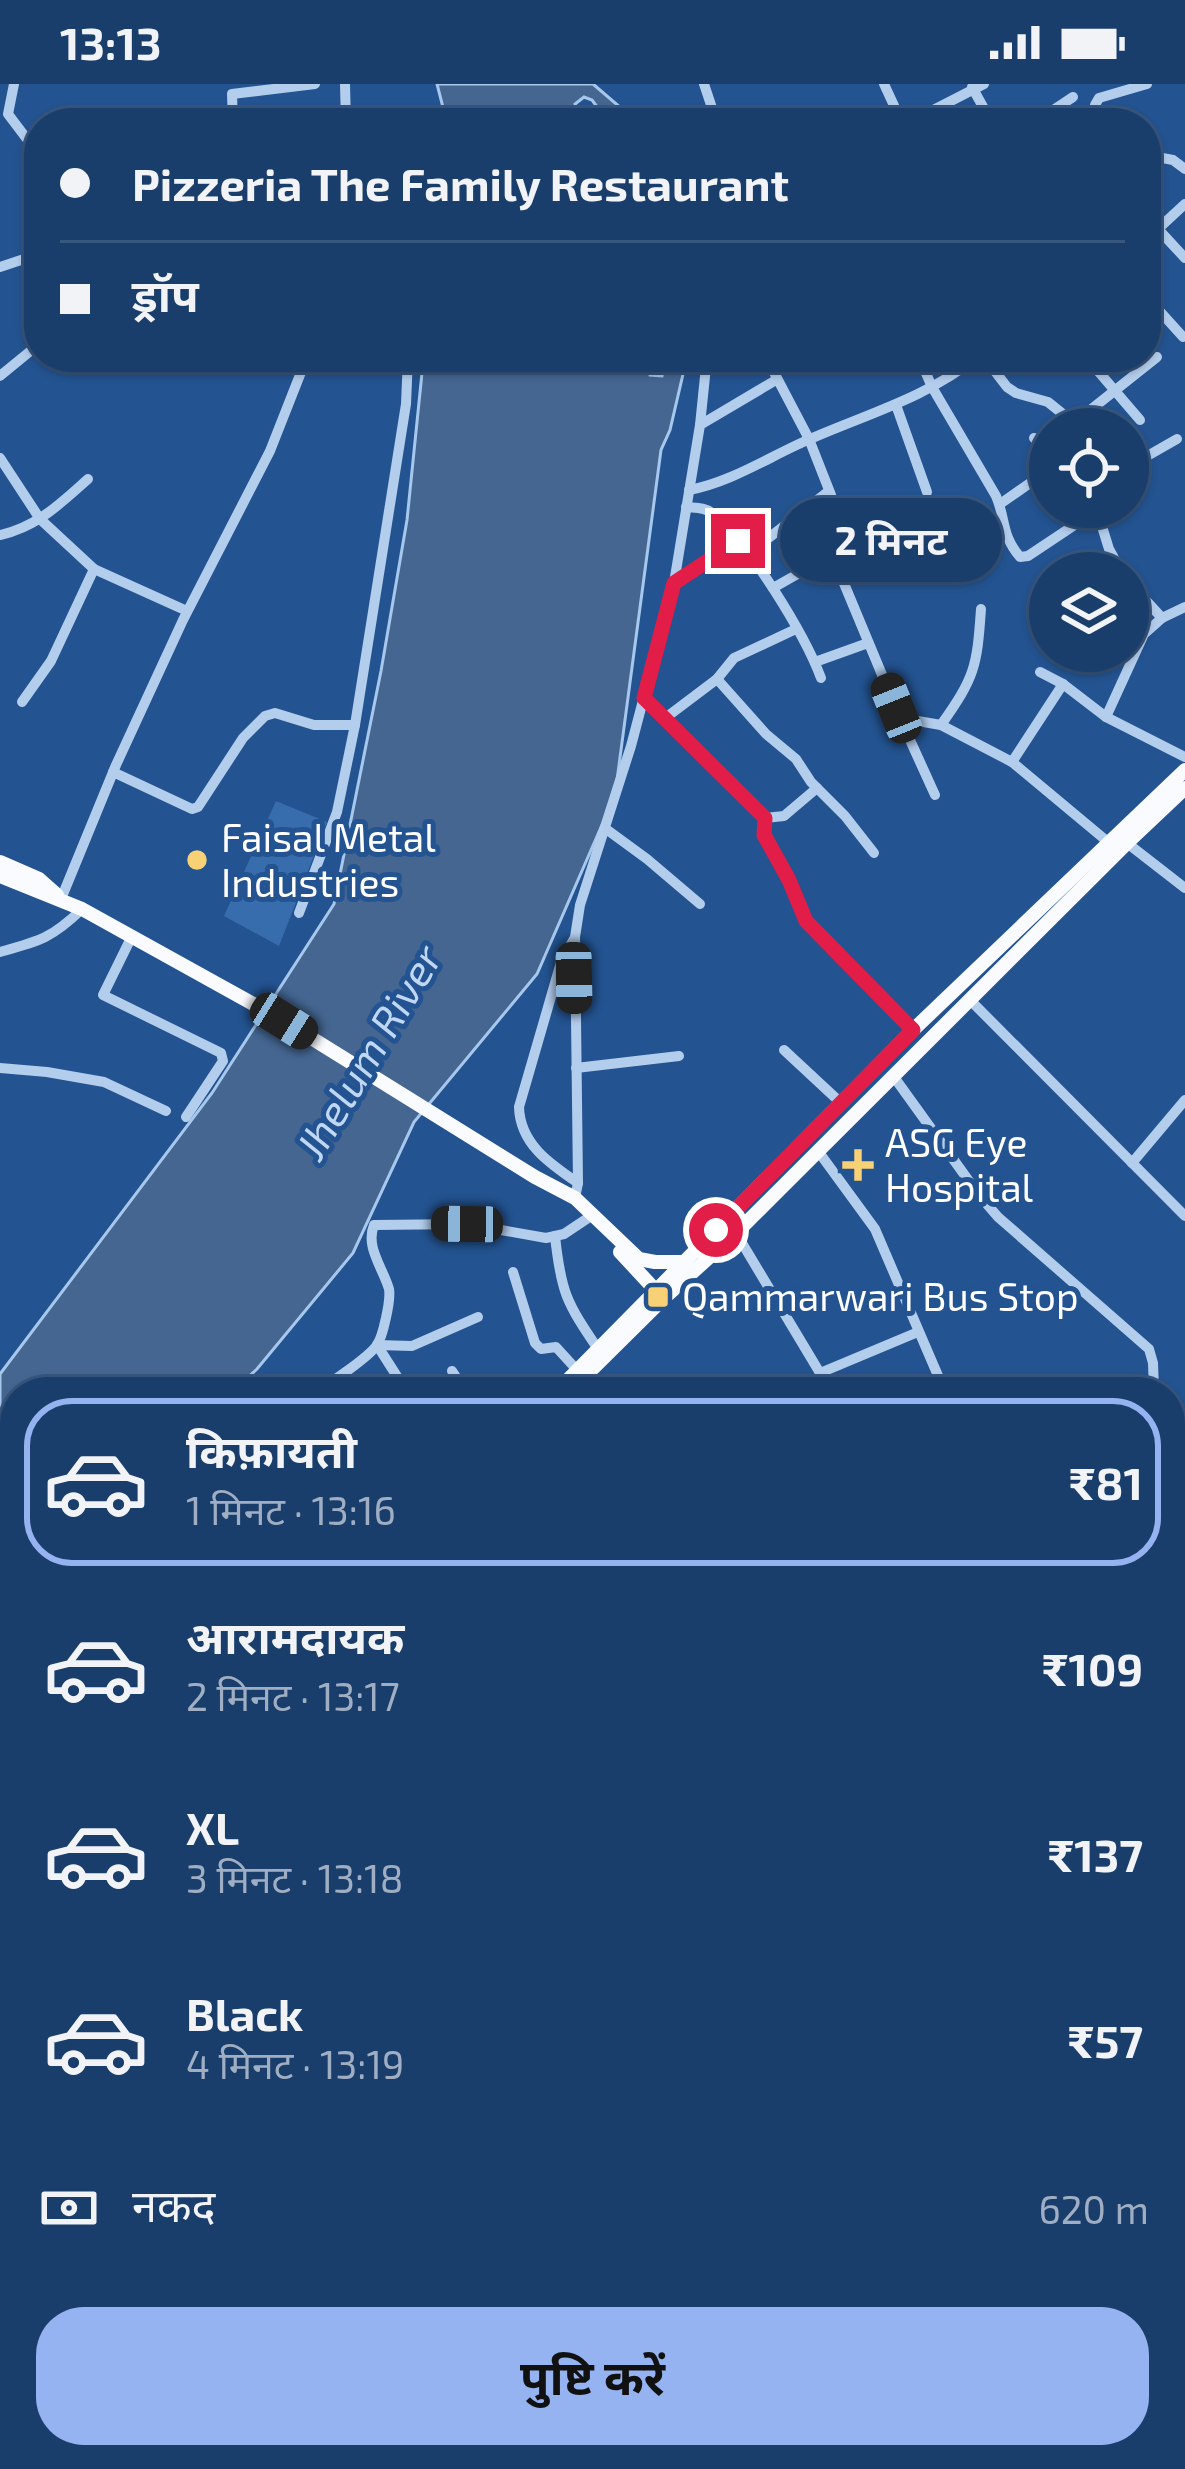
<!DOCTYPE html>
<html lang="hi">
<head>
<meta charset="utf-8">
<style>
  body { margin:0; font-family:"Exo 2","Noto Sans Devanagari",sans-serif; background:#274974; color:#f1f3f6; height:100vh; display:flex; flex-direction:column; font-size:45px; white-space:nowrap }
  * { box-sizing:border-box; margin:0 }
  p { font-size:39px; color:#9faec2 }
  .icon { flex:none; width:66px; height:66px; fill:none; stroke:currentColor; stroke-width:2; stroke-linecap:round; stroke-linejoin:round }
  .map { position:relative; flex:1; overflow:hidden }
  .sheet { position:absolute; left:0px; top:1293px; width:1185px; height:1092px; display:flex; flex-direction:column; background:#1a3e6c; border-radius:48px 48px 0 0; box-shadow:0 3px 9px #0004,0 0 0 3px #38577f }
  .sheet>* { flex:none }
  .hud { position:absolute; left:24px; top:24px; width:1137px; height:264px; border-radius:48px; box-shadow:0 3px 9px #0004,0 0 0 3px #38577f; display:grid; align-content:center; height:264px; padding:0 36px; background:#1a3e6c }
  .buttons { position:absolute; left:1029px; top:324px; display:grid; gap:24px }
  .buttons a { display:grid; place-items:center; width:120px; height:120px; border-radius:50%; background:#1a3e6c; box-shadow:0 3px 9px #0004,0 0 0 3px #38577f; font-size:60px }
  .end { position:absolute; width:54px; height:54px; margin:-27px; border:15px solid #e11d48; background:#fff; box-shadow:0 0 0 6px #fff }
  .from { border-radius:50% }
  .bubble { position:absolute; height:84px; border-radius:42px; background:#1a3e6c; box-shadow:0 3px 9px #0004,0 0 0 3px #38577f; font-size:39px; font-weight:700; line-height:84px; text-align:center }
  .car { position:absolute; width:36px; height:72px; margin:-36px -18px; border-radius:15px; box-shadow:0 0 9px 3px #0007; background:linear-gradient(#222 24%,#8ab4d8 0 40%,#222 0 76%,#8ab4d8 0 86%,#222 0) }
  .hud b { display:flex; align-items:center; gap:42px; height:114px; font-size:45px }
  .hud b+b { border-top:3px solid #38577f }
  .hud i { width:30px; height:30px; background:#f1f3f6 }
  ul { padding:21px 0 0; list-style:none }
  li { display:flex; align-items:center; gap:36px; height:168px; margin:0 24px 18px; padding:0 12px; border:6px solid transparent; border-radius:48px }
  li div { flex:1 }
  li b { display:block; font-size:45px }
  li em { font-style:normal; font-weight:700 }
  li.on { border-color:#95b2f1 }
  li>.icon { width:108px; height:108px; stroke-width:1.5 }
  .pay { display:flex; align-items:center; gap:30px; height:132px; padding:0 36px; font-size:45px }
  .pay p { margin-inline-start:auto }
  .button { display:flex; gap:24px; margin-top:auto; padding:24px 36px }
  .button a { flex:1; height:138px; border-radius:48px; background:#95b2f1; color:#111; font-size:48px; font-weight:700; line-height:138px; text-align:center }
  .status { display:flex; justify-content:space-between; align-items:center; height:84px; padding:0 60px; background:#1a3e6c; direction:ltr }
  .status svg { height:33px; fill:currentColor }
  .map>svg:first-child { display:block }
  .green { fill:#376dad }
  .water { fill:#446691; stroke:#a7c8ed; stroke-width:3 }
  .lines { fill:none; stroke-linecap:round; stroke-linejoin:round }
  .minor { stroke:#b3cdec; stroke-width:10 }
  .major { stroke:#f9fbff; stroke-width:14 }
  .route { stroke:#e11d48; stroke-width:15 }
  .poi-dot { fill:#f8d176; stroke:#235390; stroke-width:4.5 }
  .labels { text-anchor:middle; stroke-width:10; stroke-linejoin:round; paint-order:stroke }
  .poi-label { font-size:39px; fill:#fff; stroke:#235390; text-anchor:start }
  .water-label { font-size:42px; font-style:italic; fill:#c0d7f3; stroke:#235390 }
</style>
</head>
<body>
<div class="status"><b>13:13</b><svg viewBox="0 0 49 12"><path d="M0 12V9h3v3zM5 12V6h3v6zM10 12V3h3v9zM15 12V0h3v12zM26 1h20v11H26zM47 4h2v5h-2z"/></svg></div>
<div class="map">
<svg width="1185" height="2385" viewBox="0 0 1185 2385">
  <rect width="100%" height="100%" fill="#235390"/>
  <path class="green" d="M276 717 327 738 279 862 224 832Z"/>
  <g class="water">
    <path d="M437 0H593L621 24 630 39H609L592 16 584 13 575 20 581 39H447Z"/>
    <path d="M421 273H647L650 291 662 292 666 273H687L670 346 661 366 615 711 537 890 414 1038 353 1169 257 1285 232 1308H15V1483L0 1493V1290L212 1009 334 820 381 587 407 436 422 289Z"/>
  </g>
  <g class="lines">
    <g class="minor">
      <path d="M14 0 8 30 39 71"/>
      <path d="M345 0 346 39"/>
      <path d="M704 0 717 39"/>
      <path d="M884 0 902 39"/>
      <path d="M972 3 992 39"/>
      <path d="M41 39 54 36 69 39"/>
      <path d="M233 39 232 10 315 0"/>
      <path d="M908 39 984 0"/>
      <path d="M1034 39 1073 13"/>
      <path d="M1097 39 1095 21 1099 14 1147 0"/>
      <path d="M1146 71 1173 76 1185 85"/>
      <path d="M1158 145 1185 174"/>
      <path d="M1146 156 1185 120"/>
      <path d="M0 183 39 170"/>
      <path d="M1146 212 1183 253"/>
      <path d="M766 273 809 355 842 439 843 497 900 634 941 641 1012 678 1108 758"/>
      <path d="M919 273 932 303 996 412C1006 435 1001 451 1020 473L1028 472 1097 426"/>
      <path d="M984 273 1007 303 1016 309 1048 318 1074 339 1070 345"/>
      <path d="M1086 273 1140 336"/>
      <path d="M0 292 39 260"/>
      <path d="M896 321 927 408"/>
      <path d="M1074 339 1157 273"/>
      <path d="M700 341 776 296"/>
      <path d="M1034 354 1050 370"/>
      <path d="M0 374 40 435 94 485 187 527"/>
      <path d="M1128 387 1142 375 1177 355"/>
      <path d="M689 406C732 398 770 372 810 355 867 330 928 313 977 273"/>
      <path d="M1000 420 1050 385"/>
      <path d="M686 423C695 424 705 423 712 429 748 457 805 551 821 594"/>
      <path d="M1096 423 1109 465 1122 489"/>
      <path d="M0 451C37 443 61 419 88 395"/>
      <path d="M748 470 829 407"/>
      <path d="M1128 497 1162 534"/>
      <path d="M674 499 738 456"/>
      <path d="M773 504 840 466"/>
      <path d="M815 578 868 559"/>
      <path d="M1040 588 1063 600 1106 633 1185 673"/>
      <path d="M717 595 766 650 796 675 811 698 845 732 874 769"/>
      <path d="M644 613 765 734 764 751 789 796 806 837 913 946"/>
      <path d="M22 618 51 577 94 485"/>
      <path d="M1106 633 1144 550 1162 534 1185 523"/>
      <path d="M900 634 935 711"/>
      <path d="M664 635 717 595 734 574 796 545"/>
      <path d="M941 641C975 593 977 583 981 525"/>
      <path d="M1012 678 1063 600"/>
      <path d="M113 688 192 725 198 723 243 654 265 632 275 629 314 641H355"/>
      <path d="M765 734 784 732 817 704"/>
      <path d="M606 745 647 775 700 820"/>
      <path d="M1127 759 1185 804"/>
      <path d="M61 815 116 681 183 536 270 367 307 273"/>
      <path d="M299 829 337 728 355 641 406 320 408 273"/>
      <path d="M132 852 103 911 221 969 223 977 186 1033"/>
      <path d="M574 855 562 875 519 1023C520 1060 550 1080 578 1099"/>
      <path d="M0 868C40 857 52 854 82 825"/>
      <path d="M971 917 1185 1132"/>
      <path d="M784 966 841 1019"/>
      <path d="M0 984 47 988 104 998 166 1027"/>
      <path d="M576 984 679 972"/>
      <path d="M894 993 979 1111 998 1133 1149 1265 1153 1279 1154 1308"/>
      <path d="M818 1067 875 1145 945 1308"/>
      <path d="M1132 1079 1185 1016"/>
      <path d="M575 1114 578 1099 575 853 580 821 631 662 674 499 700 341 707 273"/>
      <path d="M736 1149 820 1289 828 1308"/>
      <path d="M555 1152C561 1208 566 1218 598 1265"/>
      <path d="M513 1188 535 1259 541 1265 556 1263 577 1286"/>
      <path d="M377 1261 412 1262 478 1233"/>
      <path d="M377 1261 407 1308"/>
      <path d="M452 1287 466 1308"/>
      <path d="M820 1289 918 1248"/>
      <path d="M315 1308C328 1301 369 1273 377 1261 383 1252 391 1216 389 1205 383 1184 365 1163 374 1141L467 1140 546 1154 564 1150 594 1130"/>
      <path d="M1170 1323 1185 1336"/>
      <path d="M1170 1482 1185 1488"/>
      <path d="M0 1520 15 1501"/>
      <path d="M1170 1547 1185 1519"/>
      <path d="M1170 1592 1185 1602"/>
      <path d="M0 1696 8 1714 15 1720"/>
      <path d="M1170 1728 1185 1704"/>
      <path d="M1170 1906 1185 1879"/>
      <path d="M1170 2043 1185 2009"/>
      <path d="M1170 2070H1185"/>
      <path d="M0 2133 15 2140"/>
      <path d="M1170 2136 1185 2137"/>
      <path d="M1170 2235H1185"/>
      <path d="M0 2283 15 2262"/>
      <path d="M1180 2297 1181 2385"/>
      <path d="M0 2363V2367"/>
      <path d="M424 2370 436 2373"/>
      <path d="M545 2370V2384"/>
      <path d="M952 2370 1003 2373"/>
      <path d="M1067 2370 1119 2381"/>
      <path d="M148 2373 166 2385"/>
      <path d="M0 2382 4 2385"/>
      <path d="M253 2385 261 2370"/>
      <path d="M334 2385 337 2370"/>
      <path d="M857 2385 858 2370"/>
    </g>
    <g class="major">
      <path d="M0 778 39 795 57 811"/>
      <path d="M0 792 82 825 284 937 535 1093 575 1114 639 1175 655 1178H684"/>
      <path d="M620 1168 658 1209"/>
      <path d="M556 1308 913 946 1185 686"/>
      <path d="M569 1308 664 1214 736 1149 1127 759 1185 704"/>
      <path d="M0 1863 15 1845"/>
      <path d="M0 1885 15 1864"/>
    </g>
  </g>
  <g class="lines">
    <path class="route" d="M716 1146 913 946 806 837 789 796 764 751 765 734 644 614 674 499 738 457"/>
  </g>
  <g class="poi-dot">
    <circle cx="197" cy="776" r="12"/>
    <path d="M852 1063h12v12h12v12h-12v12h-12v-12h-12v-12h12z"/>
    <rect x="646" y="1201" width="24" height="24" rx="6"/>
  </g>
  <g class="labels">
    <g class="poi-label">
      <text x="221" y="768">Faisal Metal<tspan x="221" dy="45">Industries</tspan></text>
      <text x="885" y="1073">ASG Eye<tspan x="885" dy="45">Hospital</tspan></text>
      <text x="682" y="1227">Qammarwari Bus Stop</text>
    </g>
    <g class="water-label">
      <text transform="translate(369 968) rotate(-59)" y="15">Jhelum River</text>
    </g>
  </g>
</svg>
<div class="buttons">
<a><svg class="icon" aria-label="locate" viewBox="0 0 24 24"><circle cx="12" cy="12" r="6"/><path d="M12 2v4M12 18v4M2 12h4M18 12h4"/></svg></a>
<a><svg class="icon" aria-label="layers" viewBox="0 0 24 24"><path d="M12 4l9 5-9 5-9-5zM3 14l9 5 9-5"/></svg></a>
</div>
<i class="end from" style="left:716px;top:1146px"></i>
<i class="end" style="left:738px;top:457px"></i>
<div class="bubble" style="left:780px;top:414px;width:222px">2 मिनट</div>
<i class="car" style="left:896px;top:624px;rotate:338deg"></i>
<i class="car" style="left:574px;top:894px;rotate:179deg"></i>
<i class="car" style="left:284px;top:937px;rotate:122deg"></i>
<i class="car" style="left:467px;top:1140px;rotate:271deg"></i>
<div class="hud">
<b><i class="from"></i>Pizzeria The Family Restaurant</b>
<b><i></i>ड्रॉप</b>
</div>
<section class="sheet">
<ul>
<li class="on"><svg class="icon" aria-label="car" viewBox="0 0 24 24"><path d="M5 17H2v-5l4-1 3-4h7l3 4 3 1v5h-3M9 17h6M6 11h13"/><circle cx="7" cy="17" r="2"/><circle cx="17" cy="17" r="2"/></svg><div><b>किफ़ायती</b><p>1 मिनट · 13:16</p></div><em>₹81</em></li>
<li><svg class="icon" aria-label="car" viewBox="0 0 24 24"><path d="M5 17H2v-5l4-1 3-4h7l3 4 3 1v5h-3M9 17h6M6 11h13"/><circle cx="7" cy="17" r="2"/><circle cx="17" cy="17" r="2"/></svg><div><b>आरामदायक</b><p>2 मिनट · 13:17</p></div><em>₹109</em></li>
<li><svg class="icon" aria-label="car" viewBox="0 0 24 24"><path d="M5 17H2v-5l4-1 3-4h7l3 4 3 1v5h-3M9 17h6M6 11h13"/><circle cx="7" cy="17" r="2"/><circle cx="17" cy="17" r="2"/></svg><div><b>XL</b><p>3 मिनट · 13:18</p></div><em>₹137</em></li>
<li><svg class="icon" aria-label="car" viewBox="0 0 24 24"><path d="M5 17H2v-5l4-1 3-4h7l3 4 3 1v5h-3M9 17h6M6 11h13"/><circle cx="7" cy="17" r="2"/><circle cx="17" cy="17" r="2"/></svg><div><b>Black</b><p>4 मिनट · 13:19</p></div><em>₹57</em></li>
</ul>
<div class="pay"><svg class="icon" aria-label="cash" viewBox="0 0 24 24"><path d="M3 7h18v10H3z"/><circle cx="12" cy="12" r="2"/></svg>नकद<p>620 m</p></div>
<div class="button"><a>पुष्टि करें</a></div>
</section>
</div>
</body>
</html>
